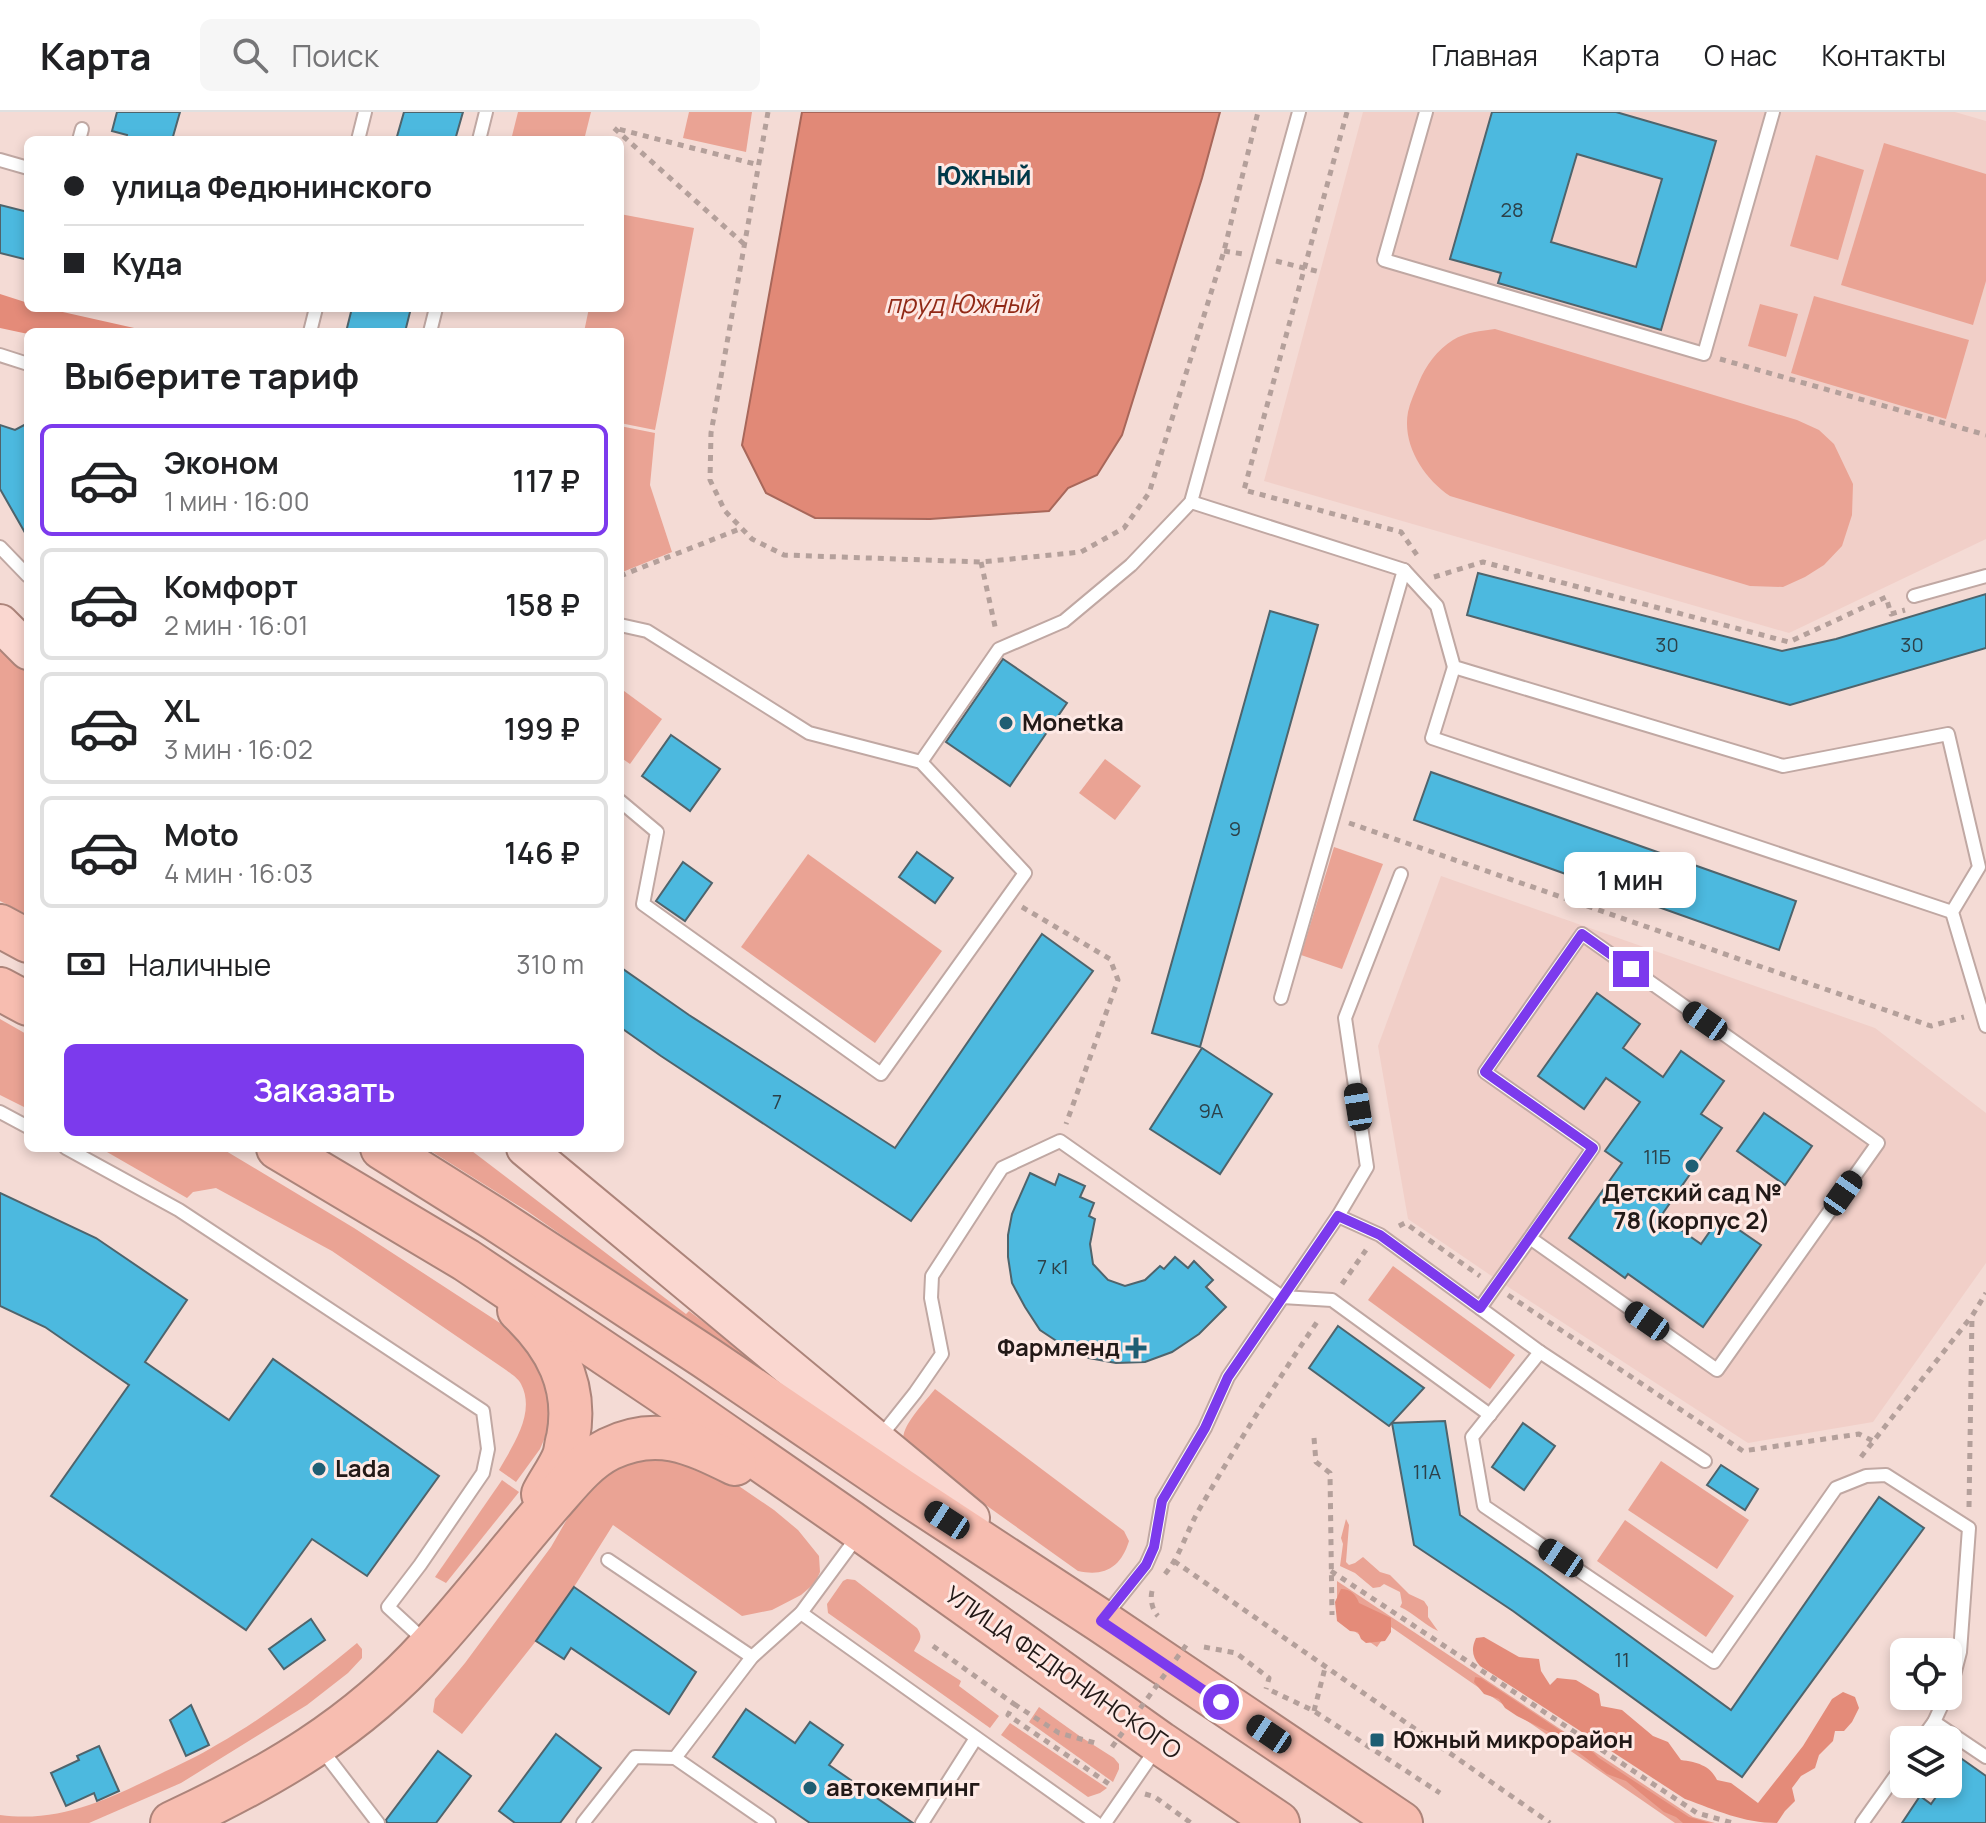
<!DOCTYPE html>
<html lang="ru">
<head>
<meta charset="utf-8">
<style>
  body { margin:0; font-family:Manrope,sans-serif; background:#f6f6f6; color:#202124; height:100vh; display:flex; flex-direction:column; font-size:30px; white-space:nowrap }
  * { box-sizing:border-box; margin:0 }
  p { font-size:26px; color:#757577 }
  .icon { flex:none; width:44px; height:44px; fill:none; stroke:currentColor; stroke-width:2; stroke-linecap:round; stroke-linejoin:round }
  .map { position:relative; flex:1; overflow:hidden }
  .details { position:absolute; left:24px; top:216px; width:600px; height:824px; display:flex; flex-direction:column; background:#fff; border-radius:12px; box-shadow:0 4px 12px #0003 }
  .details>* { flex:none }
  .top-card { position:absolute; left:24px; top:24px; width:600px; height:176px; border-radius:12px; box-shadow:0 4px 12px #0003; display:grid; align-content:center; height:176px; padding:0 40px; background:#fff }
  .buttons { position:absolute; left:1890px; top:1526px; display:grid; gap:16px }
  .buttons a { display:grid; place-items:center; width:72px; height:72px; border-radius:12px; background:#fff; box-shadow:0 4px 12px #0003; font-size:40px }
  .end { position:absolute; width:36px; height:36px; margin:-18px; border:10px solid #7c3aed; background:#fff; box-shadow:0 0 0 4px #fff }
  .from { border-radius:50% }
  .bubble { position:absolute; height:56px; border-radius:12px; background:#fff; box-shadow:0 4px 12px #0003; font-size:26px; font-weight:600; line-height:56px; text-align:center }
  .car { position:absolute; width:24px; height:48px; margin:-24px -12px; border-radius:10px; box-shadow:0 0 6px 2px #0007; background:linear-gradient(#222 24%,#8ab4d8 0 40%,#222 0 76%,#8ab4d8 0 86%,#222 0) }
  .top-card b { display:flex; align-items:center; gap:28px; height:76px; font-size:30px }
  .top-card b+b { border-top:2px solid #e0e0e0 }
  .top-card i { width:20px; height:20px; background:#202124 }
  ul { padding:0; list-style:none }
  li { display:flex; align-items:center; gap:24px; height:112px; margin:0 16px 12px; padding:0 24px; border:4px solid #e0e0e0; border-radius:12px }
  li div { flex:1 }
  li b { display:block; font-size:30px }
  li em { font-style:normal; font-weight:600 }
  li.current { border-color:#7c3aed }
  li>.icon { width:72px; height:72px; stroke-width:1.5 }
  h2 { padding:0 40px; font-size:36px; line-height:96px }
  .pay { display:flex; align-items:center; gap:20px; height:88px; padding:0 40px; font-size:30px }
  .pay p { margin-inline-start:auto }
  .button { display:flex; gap:16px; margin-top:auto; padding:16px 40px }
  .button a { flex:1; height:92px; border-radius:12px; background:#7c3aed; color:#fff; font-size:32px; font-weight:600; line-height:92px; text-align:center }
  header { display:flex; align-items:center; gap:48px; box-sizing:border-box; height:112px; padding:0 40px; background:#fff; border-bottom:2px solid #e0e0e0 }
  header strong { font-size:38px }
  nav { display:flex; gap:44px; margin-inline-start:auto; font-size:28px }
  .search { width:560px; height:72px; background:#f6f6f6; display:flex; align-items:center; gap:20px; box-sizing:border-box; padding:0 28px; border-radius:12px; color:#757577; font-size:30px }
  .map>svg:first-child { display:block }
  .built { fill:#f1cfc8 }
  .green { fill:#eaa394 }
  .forest { fill:#e48b79 }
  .water { fill:#e18977; stroke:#a8675a; stroke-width:2 }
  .building { fill:#4cb9df; stroke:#4f646c; stroke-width:2; fill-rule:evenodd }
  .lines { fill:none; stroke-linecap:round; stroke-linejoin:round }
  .lane-casing { stroke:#c0a8a3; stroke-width:16 }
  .primary-casing { stroke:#ac847a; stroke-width:40 }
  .highway-casing { stroke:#ac847a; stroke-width:46 }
  .path { stroke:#b4a09b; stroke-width:5; stroke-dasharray:6 6; stroke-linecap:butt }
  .lane { stroke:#fff; stroke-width:12 }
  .primary { stroke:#fad7d0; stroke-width:36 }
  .highway { stroke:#f7bdb0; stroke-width:42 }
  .path-bridge { stroke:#b4a09b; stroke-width:5; stroke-dasharray:6 6; stroke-linecap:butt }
  .route { stroke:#7c3aed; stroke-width:10 }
  .poi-dot { fill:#1e5e73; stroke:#fee9e5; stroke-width:3 }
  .labels { text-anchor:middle; stroke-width:6; stroke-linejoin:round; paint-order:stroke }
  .number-label { font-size:20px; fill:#2c4149 }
  .poi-label { font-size:24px; font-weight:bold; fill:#221917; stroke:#fee9e5; text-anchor:start }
  .street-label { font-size:24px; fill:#221917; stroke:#fee9e5 }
  .neighbourhood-label { font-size:26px; font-weight:bold; fill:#003949; stroke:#fee9e5 }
  .water-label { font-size:26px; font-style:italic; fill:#912916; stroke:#fee9e5 }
</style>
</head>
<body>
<header>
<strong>Карта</strong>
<div class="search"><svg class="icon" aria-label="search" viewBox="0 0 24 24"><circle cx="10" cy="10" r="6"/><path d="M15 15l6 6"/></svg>Поиск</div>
<nav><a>Главная</a><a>Карта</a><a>О нас</a><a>Контакты</a></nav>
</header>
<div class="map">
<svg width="1986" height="1711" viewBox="0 0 1986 1711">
  <rect width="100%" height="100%" fill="#f4dbd5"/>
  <g class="built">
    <path d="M1363 0H1955L1986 9V427L1789 521 1264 369Z"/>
    <path d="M1441 764 1875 916 1986 1001V1151L1873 1310 1748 1331 1499 1169 1408 1107 1378 934Z"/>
  </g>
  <g class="green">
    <path d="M518 0H591L584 28H511Z"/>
    <path d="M689 0H752L746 40 683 26Z"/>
    <path d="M1884 31 1986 62V169L1973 213 1841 173Z"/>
    <path d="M1816 43 1864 58 1838 148 1790 134Z"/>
    <path d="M620 102 694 116 655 318 620 311V220H584L589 196H620Z"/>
    <path d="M1814 184 1969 228 1946 307 1791 261Z"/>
    <path d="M1760 192 1798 202 1786 245 1748 234Z"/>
    <path d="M1495 217 1797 308 1819 318 1834 332 1853 372 1852 403 1842 434 1824 453 1805 465 1783 475 1750 474 1450 384C1423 366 1402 332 1408 300 1410 290 1415 280 1419 270 1426 253 1437 238 1453 228 1466 220 1481 219 1495 217Z"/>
    <path d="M620 314 655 321 650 373 672 440 620 461Z"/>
    <path d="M0 534 28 562V803L0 789Z"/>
    <path d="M620 576 662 607 630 652 620 645Z"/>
    <path d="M1105 647 1141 674 1115 708 1079 681Z"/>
    <path d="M1334 735 1383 752 1342 857 1301 843Z"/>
    <path d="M808 742 942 839 875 931 741 835Z"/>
    <path d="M0 907 28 923V997L0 983Z"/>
    <path d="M100 1036H221L354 1116 500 1211 524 1231 541 1258 550 1292 549 1316 540 1337 516 1370 499 1358C513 1333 536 1301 521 1272 518 1266 511 1262 506 1258L332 1139 216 1076 193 1080 187 1086Z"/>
    <path d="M426 1036H468L686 1202 689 1199 821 1299 818 1302 527 1099Z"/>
    <path d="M1393 1154 1515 1243 1490 1277 1368 1188Z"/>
    <path d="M935 1277 1124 1419 1129 1429C1121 1455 1105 1465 1078 1459L913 1341C910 1338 906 1335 904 1331 898 1316 927 1288 935 1277Z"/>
    <path d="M649 1339 730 1368 774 1398 798 1418 819 1444 820 1460 815 1471 801 1483 772 1498 742 1504 613 1413 574 1475 536 1529 462 1622 433 1600 435 1587 465 1551 551 1435 589 1369Z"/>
    <path d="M1661 1349 1749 1408 1717 1457 1628 1398Z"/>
    <path d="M502 1368 519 1380 446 1471 435 1465Z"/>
    <path d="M1346 1407 1349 1413 1346 1450 1349 1453 1355 1451 1363 1445 1380 1460 1390 1463 1409 1482 1424 1489 1428 1495V1505L1438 1519C1424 1513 1414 1501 1400 1495L1402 1491 1400 1480 1384 1472 1380 1475 1373 1476 1355 1461 1340 1454 1343 1432 1341 1426Z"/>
    <path d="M1625 1408 1734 1484 1706 1525 1597 1449Z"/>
    <path d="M847 1467 855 1468 917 1516C924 1526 919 1529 914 1539L961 1569 959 1574 999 1604 990 1616 828 1501 827 1492 843 1469Z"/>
    <path d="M1337 1469 1693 1705 1715 1711H1675L1391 1515 1377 1535 1337 1507Z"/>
    <path d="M357 1531 362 1537V1546L348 1561 307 1593 181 1671 89 1711H0V1703C59 1711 106 1688 158 1663 178 1653 199 1644 218 1632 268 1604 313 1567 357 1531Z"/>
    <path d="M1039 1595 1081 1625 1114 1646 1119 1652V1657L1113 1670 1029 1610Z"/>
    <path d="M1010 1611 1107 1676 1100 1681 1088 1685 1001 1623Z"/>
  </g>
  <g class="forest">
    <path d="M0 182 28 191V196H45L152 220H28V222L0 216Z"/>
    <path d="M1341 1477C1351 1477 1356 1483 1359 1491L1391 1506V1520L1385 1529 1366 1531 1361 1527 1358 1520 1350 1519 1337 1509 1335 1490Z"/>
    <path d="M1484 1525 1519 1545 1539 1547 1541 1559 1550 1573 1557 1566 1576 1568 1599 1582 1601 1594 1622 1598 1653 1624 1668 1630 1681 1648C1696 1650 1710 1653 1717 1668L1731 1671 1758 1691 1803 1634 1832 1587 1843 1580 1855 1585 1859 1596 1852 1610 1844 1619H1835L1833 1629 1819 1643 1815 1656 1801 1664 1792 1676 1795 1689 1785 1699 1777 1711C1743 1711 1716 1698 1685 1687L1480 1554C1472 1545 1471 1537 1476 1526Z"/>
    <path d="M1475 1565 1481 1566 1594 1641 1599 1646 1689 1705 1710 1711H1683L1676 1705 1664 1700 1626 1669 1607 1662 1557 1624 1517 1604 1505 1596 1499 1587 1484 1582 1474 1570Z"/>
  </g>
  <path class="water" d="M802 0H1220L1202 66 1122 323 1097 363 1068 376 1049 399 930 407 815 406 766 381 742 333Z"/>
  <g class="building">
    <path d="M117 0H180L172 28H126L127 23 112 19Z"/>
    <path d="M404 0H463L455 28H396Z"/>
    <path d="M1492 0H1616L1716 29 1661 218 1498 171 1501 161 1450 147ZM1577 42 1662 67 1636 155 1551 130Z"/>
    <path d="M0 93 28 100V148L0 141Z"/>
    <path d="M352 196H411L405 220H346Z"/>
    <path d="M28 311V426L0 377V313L15 318Z"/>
    <path d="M1478 461 1782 539 1836 527 1986 482V536L1790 593 1467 503Z"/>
    <path d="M1270 499 1318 513 1200 935 1152 921Z"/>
    <path d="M1003 547 1067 591 1010 674 946 630Z"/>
    <path d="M671 623 720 657 690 699 642 664Z"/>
    <path d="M1431 660 1796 789 1779 838 1414 708Z"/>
    <path d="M917 740 953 766 935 791 899 765Z"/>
    <path d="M683 750 712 771 685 809 656 789Z"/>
    <path d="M1042 822 1093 859 911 1109 661 944 620 915V855L689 903 895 1036Z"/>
    <path d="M1597 881 1640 912 1623 936 1663 965 1681 939 1724 969 1701 1002 1722 1016 1661 1104 1701 1132 1720 1105 1761 1133 1703 1215 1628 1162 1625 1166 1569 1126 1622 1051 1605 1039 1640 990 1606 966 1584 997 1538 964Z"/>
    <path d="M1202 936 1272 982 1220 1062 1150 1017Z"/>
    <path d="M1764 1001 1812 1034 1785 1073 1737 1039Z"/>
    <path d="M1030 1061 1055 1073 1059 1062 1085 1074 1080 1085 1094 1091 1089 1104 1095 1107 1090 1132 1093 1152 1108 1168 1125 1174 1145 1168 1160 1154 1164 1157 1175 1145 1188 1156 1194 1149 1213 1168 1206 1175 1226 1195 1199 1222 1172 1240 1145 1250 1116 1251 1089 1246 1064 1234 1040 1218 1025 1195 1012 1171 1008 1145V1123L1012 1102Z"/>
    <path d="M0 1081 96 1126 187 1188 145 1250 229 1308 273 1247 439 1364 367 1464 312 1427 246 1518 51 1384 129 1273 45 1215 0 1194Z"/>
    <path d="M1338 1214 1424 1276 1389 1314 1309 1256Z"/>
    <path d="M1445 1309 1460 1403 1541 1459 1731 1598 1879 1385 1924 1416 1742 1665 1513 1499 1414 1433 1392 1311Z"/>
    <path d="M1523 1311 1555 1334 1524 1378 1492 1355Z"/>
    <path d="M1721 1353 1758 1377 1745 1398 1707 1373Z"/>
    <path d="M574 1475 696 1560 669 1602 571 1536 564 1547 536 1529Z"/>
    <path d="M311 1507 325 1528 284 1557 269 1537Z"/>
    <path d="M191 1593 209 1633 186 1644 170 1608Z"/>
    <path d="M746 1597 795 1631 810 1610 843 1633 829 1653 913 1711H810L713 1645Z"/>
    <path d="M556 1622 601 1656 560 1711H515L499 1699Z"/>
    <path d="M99 1634 119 1679 97 1689 94 1681 66 1694 51 1661 79 1648 77 1644Z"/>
    <path d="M438 1639 471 1664 436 1711H387L386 1708Z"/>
    <path d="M1962 1647 1986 1664V1711H1902L1920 1684 1931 1692 1945 1672H1948V1667Z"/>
  </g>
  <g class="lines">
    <defs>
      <g id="lane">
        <path d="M1426 0 1384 148 1704 242 1773 0"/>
        <path d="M79 28 82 17"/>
        <path d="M358 28 365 0"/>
        <path d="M479 28 486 0"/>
        <path d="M0 48 28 56"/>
        <path d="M310 220 316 196"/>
        <path d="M430 220 436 196"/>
        <path d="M0 243 28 252"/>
        <path d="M1191 390 1404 458 1281 886"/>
        <path d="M0 435 28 464"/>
        <path d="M1404 458 1437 494 1454 555 1783 654 1948 622 1979 755 1952 800 1986 914"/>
        <path d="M1914 484 1986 464"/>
        <path d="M620 513 647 519 809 621 921 650 1025 761 881 962 643 792 657 720 620 689"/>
        <path d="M1454 555 1432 626 1952 800"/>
        <path d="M921 650 999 537 1064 509 1131 453 1191 390 1299 0"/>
        <path d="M0 1000 28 1015"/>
        <path d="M66 1036 179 1098 483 1299 488 1337 483 1361 420 1453 388 1495 426 1530"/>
        <path d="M1338 1104 1380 1123 1540 1240 1472 1325 1484 1394 1714 1550 1836 1376 1866 1364 1886 1363 1969 1416 1960 1540 1953 1567 1948 1579"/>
        <path d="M1480 1196 1530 1126 1717 1258 1878 1031 1582 822 1485 960 1593 1036 1530 1126"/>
        <path d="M1540 1240 1705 1349"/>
        <path d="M880 1325 915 1281 942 1242 931 1186 932 1164 1002 1056 1060 1029 1282 1185 1332 1188 1490 1303"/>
        <path d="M608 1448 752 1545"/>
        <path d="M801 1501 1096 1711"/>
        <path d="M1106 1503 1146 1453 1154 1435 1162 1389 1205 1316 1228 1265 1338 1104 1367 1055 1345 906 1401 762"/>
        <path d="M1934 1610 1986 1645"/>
        <path d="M1921 1628 1934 1610 1946 1584"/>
        <path d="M322 1638 378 1711"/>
        <path d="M583 1711 635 1645 675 1646"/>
        <path d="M769 1711 675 1646 752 1545 801 1501 857 1425"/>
        <path d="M922 1711 976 1626"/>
        <path d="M1105 1711 1156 1637"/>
        <path d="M1862 1711 1904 1652"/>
      </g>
      <g id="primary">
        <path d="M0 511 28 539"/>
        <path d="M525 1036 971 1406"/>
      </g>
      <g id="highway">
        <path d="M0 814 28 829"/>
        <path d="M0 877 28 892"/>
        <path d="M278 1036 466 1148 661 1279 850 1410 1160 1631 1278 1711"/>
        <path d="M382 1036 495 1107 705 1245 901 1378 1101 1509 1401 1711"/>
        <path d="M519 1198C556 1233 578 1274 568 1326 566 1331 566 1338 564 1344 559 1357 549 1370 543 1382"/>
        <path d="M172 1711C271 1665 356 1616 430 1534 472 1488 510 1438 551 1391 568 1372 585 1349 609 1337 657 1314 690 1330 735 1352"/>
      </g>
    </defs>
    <use href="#lane" class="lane-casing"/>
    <use href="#primary" class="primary-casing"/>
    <use href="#highway" class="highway-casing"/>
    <g class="path">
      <path d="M768 0 711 321 710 368 725 399 752 427 784 443 981 450 1081 440 1124 416 1149 381 1224 139 1258 0"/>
      <path d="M1347 0 1244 378 1401 420 1417 443"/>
      <path d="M744 132 614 16 759 53"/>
      <path d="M1224 139 1243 142"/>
      <path d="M1276 149 1320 160"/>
      <path d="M1720 247 1986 323"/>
      <path d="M981 450 996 519"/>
      <path d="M620 464 742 416"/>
      <path d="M1434 465 1483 450 1789 530 1886 485 1891 502 1905 498"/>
      <path d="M1349 711 1931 914 1964 905"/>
      <path d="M1022 795 1110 847 1118 868 1066 1012"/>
      <path d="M1399 1114 1405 1111 1480 1164"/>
      <path d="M1342 1172 1366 1138"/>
      <path d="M1508 1183 1743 1339 1859 1322 1873 1329"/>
      <path d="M1314 1326 1316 1350 1330 1361 1332 1503"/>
      <path d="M1861 1345 1971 1205"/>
      <path d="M1969 1395 1972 1204 1986 1181"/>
      <path d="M1174 1449 1550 1711"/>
      <path d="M1331 1459 1697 1701 1733 1711"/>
      <path d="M1165 1462C1181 1443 1187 1418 1200 1396 1237 1332 1277 1269 1319 1207"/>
      <path d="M1152 1479C1150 1487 1152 1498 1158 1504"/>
      <path d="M933 1534 1014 1592 1008 1603 1109 1672"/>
      <path d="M1204 1535 1236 1541 1269 1566 1266 1577"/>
      <path d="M1272 1579 1314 1599 1440 1681"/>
      <path d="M1014 1592 1059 1621 1099 1632"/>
      <path d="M1314 1599 1325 1556"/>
      <path d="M1145 1682 1155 1685 1191 1711"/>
    </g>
    <use href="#lane" class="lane"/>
    <use href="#primary" class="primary"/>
    <use href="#highway" class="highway"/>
    <path class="path-bridge" d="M1112 1635 1187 1532"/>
  </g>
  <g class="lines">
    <path class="route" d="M1221 1590 1101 1509 1146 1453 1154 1435 1162 1389 1205 1316 1228 1265 1338 1104 1380 1123 1480 1196 1593 1036 1485 960 1582 822 1631 857"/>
  </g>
  <g class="poi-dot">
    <circle cx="1006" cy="611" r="8"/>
    <circle cx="1692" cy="1054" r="8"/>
    <path d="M1132 1224h8v8h8v8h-8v8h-8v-8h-8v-8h8z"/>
    <circle cx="319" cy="1357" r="8"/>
    <rect x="1369" y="1620" width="16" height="16" rx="4"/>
    <circle cx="810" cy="1676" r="8"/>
  </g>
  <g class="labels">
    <g class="number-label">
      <text x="1512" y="105">28</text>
      <text x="1667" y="540">30</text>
      <text x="1912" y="540">30</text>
      <text x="1235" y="724">9</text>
      <text x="777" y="997">7</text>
      <text x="1211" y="1006">9А</text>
      <text x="1657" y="1052">11Б</text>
      <text x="1053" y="1162">7 к1</text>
      <text x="1427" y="1367">11А</text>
      <text x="1622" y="1555">11</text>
    </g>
    <g class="poi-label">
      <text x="1022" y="619">Monetka</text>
      <text x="1692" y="1089" text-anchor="middle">Детский сад №<tspan x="1692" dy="28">78 (корпус 2)</tspan></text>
      <text x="1120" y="1244" text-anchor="end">Фармленд</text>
      <text x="335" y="1365">Lada</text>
      <text x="1393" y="1636">Южный микрорайон</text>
      <text x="826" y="1684">автокемпинг</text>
    </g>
    <g class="street-label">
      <text transform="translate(1063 1561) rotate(35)" y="8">УЛИЦА ФЕДЮНИНСКОГО</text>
    </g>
    <g class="neighbourhood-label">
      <text x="984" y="73">Южный</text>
    </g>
    <g class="water-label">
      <text x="962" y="201">пруд Южный</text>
    </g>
  </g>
</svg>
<div class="buttons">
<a><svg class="icon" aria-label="locate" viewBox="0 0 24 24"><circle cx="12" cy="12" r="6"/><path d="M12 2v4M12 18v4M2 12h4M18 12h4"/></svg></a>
<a><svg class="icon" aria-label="layers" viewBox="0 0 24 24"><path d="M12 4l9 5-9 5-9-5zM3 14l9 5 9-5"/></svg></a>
</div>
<i class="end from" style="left:1221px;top:1590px"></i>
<i class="end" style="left:1631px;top:857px"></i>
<div class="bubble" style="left:1564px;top:740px;width:132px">1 мин</div>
<i class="car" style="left:1705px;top:909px;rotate:305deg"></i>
<i class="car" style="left:1358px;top:995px;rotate:351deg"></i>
<i class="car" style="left:1843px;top:1081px;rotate:35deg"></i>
<i class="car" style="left:1647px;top:1209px;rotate:305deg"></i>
<i class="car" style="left:947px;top:1408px;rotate:303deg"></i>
<i class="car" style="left:1561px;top:1446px;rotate:304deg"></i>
<i class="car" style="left:1269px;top:1622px;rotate:304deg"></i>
<div class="top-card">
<b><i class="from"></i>улица Федюнинского</b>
<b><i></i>Куда</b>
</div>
<section class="details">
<h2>Выберите тариф</h2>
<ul>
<li class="current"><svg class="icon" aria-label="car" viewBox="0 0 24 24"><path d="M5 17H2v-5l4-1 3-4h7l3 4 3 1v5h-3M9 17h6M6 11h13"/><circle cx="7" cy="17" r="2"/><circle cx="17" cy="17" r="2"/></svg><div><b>Эконом</b><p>1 мин · 16:00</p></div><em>117 ₽</em></li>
<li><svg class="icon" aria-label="car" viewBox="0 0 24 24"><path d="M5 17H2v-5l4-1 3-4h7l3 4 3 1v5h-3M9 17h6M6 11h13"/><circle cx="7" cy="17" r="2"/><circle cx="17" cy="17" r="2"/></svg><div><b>Комфорт</b><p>2 мин · 16:01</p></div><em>158 ₽</em></li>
<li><svg class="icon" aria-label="car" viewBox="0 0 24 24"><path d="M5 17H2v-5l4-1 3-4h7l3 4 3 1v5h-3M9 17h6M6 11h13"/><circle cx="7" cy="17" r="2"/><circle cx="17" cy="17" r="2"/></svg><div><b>XL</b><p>3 мин · 16:02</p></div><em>199 ₽</em></li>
<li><svg class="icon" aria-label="car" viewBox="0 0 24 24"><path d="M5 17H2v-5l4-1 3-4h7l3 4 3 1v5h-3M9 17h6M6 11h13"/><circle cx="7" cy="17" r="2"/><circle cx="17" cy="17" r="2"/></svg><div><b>Moto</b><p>4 мин · 16:03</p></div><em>146 ₽</em></li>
</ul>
<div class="pay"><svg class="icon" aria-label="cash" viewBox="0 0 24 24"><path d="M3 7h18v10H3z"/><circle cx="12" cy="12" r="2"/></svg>Наличные<p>310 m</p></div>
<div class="button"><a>Заказать</a></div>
</section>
</div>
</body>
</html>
